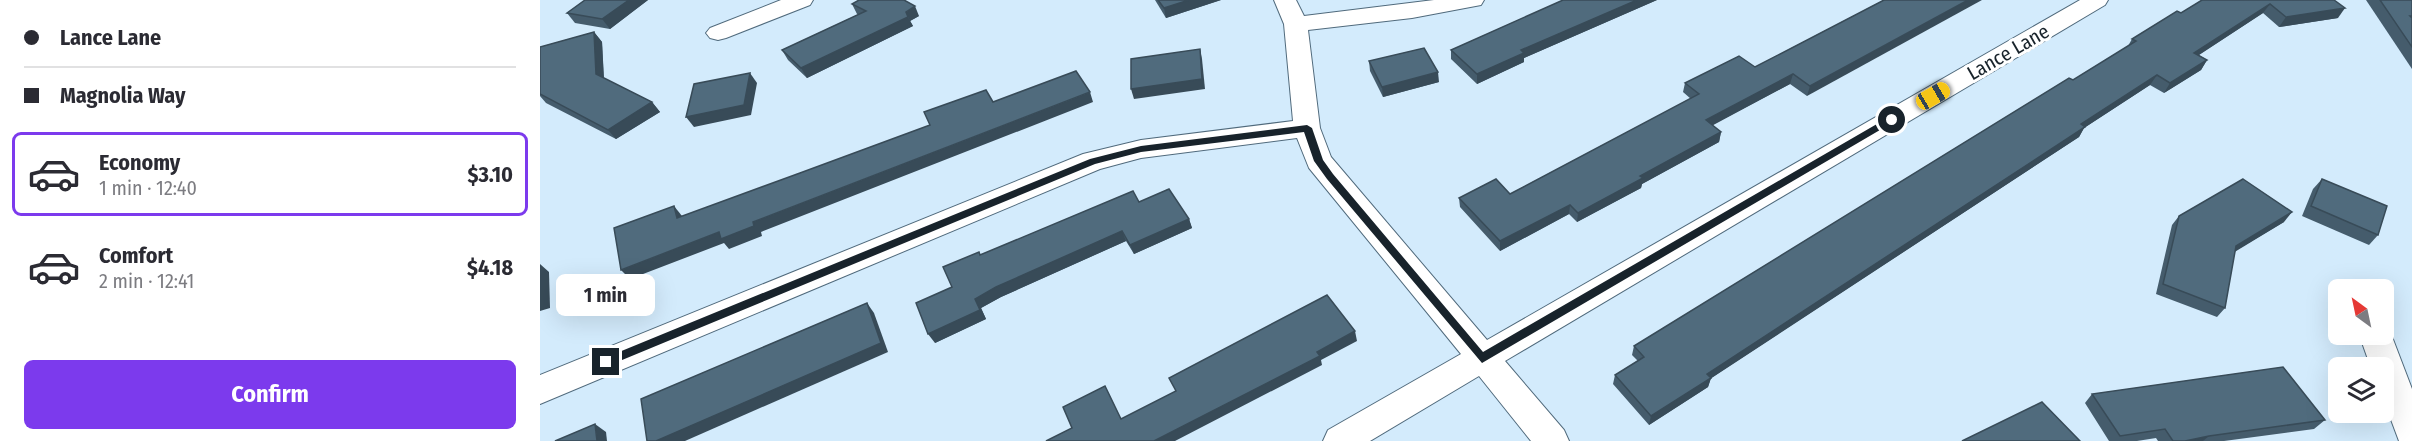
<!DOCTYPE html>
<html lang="en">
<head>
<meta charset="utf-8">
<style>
  body { margin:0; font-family:"Fira Sans Condensed",sans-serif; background:#f7f7f7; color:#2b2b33; height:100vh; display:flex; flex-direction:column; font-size:22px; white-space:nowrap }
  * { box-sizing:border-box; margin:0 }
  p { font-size:20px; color:#7c7c81 }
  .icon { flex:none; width:33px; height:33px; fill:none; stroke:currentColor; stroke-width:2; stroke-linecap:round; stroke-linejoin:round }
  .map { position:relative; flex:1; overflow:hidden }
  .sheet { display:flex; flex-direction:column; background:#fff; width:540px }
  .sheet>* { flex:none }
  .hud { display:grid; align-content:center; height:132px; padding:0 24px; background:#fff }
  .needle { width:39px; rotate:327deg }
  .fabs { position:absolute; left:1788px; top:279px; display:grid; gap:12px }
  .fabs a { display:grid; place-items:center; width:66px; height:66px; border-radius:9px; background:#fff; box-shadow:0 6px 24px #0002; font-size:30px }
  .end { position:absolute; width:27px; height:27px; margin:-14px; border:8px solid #18232b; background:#fff; box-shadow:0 0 0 3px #fff }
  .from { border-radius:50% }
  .bubble { position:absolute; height:42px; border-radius:9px; background:#fff; box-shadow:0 6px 24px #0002; font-size:20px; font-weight:700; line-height:42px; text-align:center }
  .car { position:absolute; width:18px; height:36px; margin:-18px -9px; border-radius:8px; box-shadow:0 0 4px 2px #0007; background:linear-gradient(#f5c518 24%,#345 0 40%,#f5c518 0 76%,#345 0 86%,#f5c518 0) }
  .hud b { display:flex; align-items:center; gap:21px; height:57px; font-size:22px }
  .hud b+b { border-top:2px solid #e1e1e2 }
  .hud i { width:15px; height:15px; background:#2b2b33 }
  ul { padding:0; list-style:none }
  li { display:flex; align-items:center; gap:18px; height:84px; margin:0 12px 9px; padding:0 12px; border:3px solid transparent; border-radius:9px }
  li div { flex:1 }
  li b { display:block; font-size:22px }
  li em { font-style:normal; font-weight:700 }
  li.current { border-color:#7c3aed }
  li>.icon { width:54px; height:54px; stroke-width:1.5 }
  .button { display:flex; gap:12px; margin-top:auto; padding:12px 24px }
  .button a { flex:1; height:69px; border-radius:9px; background:#7c3aed; color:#fff; font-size:24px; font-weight:700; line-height:69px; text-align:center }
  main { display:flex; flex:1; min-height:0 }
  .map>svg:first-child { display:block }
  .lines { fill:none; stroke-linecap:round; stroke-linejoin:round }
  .minor-casing { stroke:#506a7c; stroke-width:2 }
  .minor { fill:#fff; fill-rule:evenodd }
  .wall { fill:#455c6c }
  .shaded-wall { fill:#384b58 }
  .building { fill:#506b7d; stroke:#384b58; stroke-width:1.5 }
  .route { fill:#18232b }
  .labels { text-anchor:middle; stroke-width:6; stroke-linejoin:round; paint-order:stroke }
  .street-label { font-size:20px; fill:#18232b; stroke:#fff }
</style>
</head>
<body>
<main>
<section class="sheet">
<div class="hud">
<b><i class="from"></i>Lance Lane</b>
<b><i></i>Magnolia Way</b>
</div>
<ul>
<li class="current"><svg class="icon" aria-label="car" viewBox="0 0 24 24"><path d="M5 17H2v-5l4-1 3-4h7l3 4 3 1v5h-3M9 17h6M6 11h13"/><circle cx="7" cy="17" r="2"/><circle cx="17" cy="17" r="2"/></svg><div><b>Economy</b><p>1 min · 12:40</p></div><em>$3.10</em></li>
<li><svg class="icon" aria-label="car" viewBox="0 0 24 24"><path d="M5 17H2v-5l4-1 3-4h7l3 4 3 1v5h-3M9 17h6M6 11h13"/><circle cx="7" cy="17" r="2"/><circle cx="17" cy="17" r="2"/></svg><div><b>Comfort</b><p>2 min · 12:41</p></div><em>$4.18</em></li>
</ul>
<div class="button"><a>Confirm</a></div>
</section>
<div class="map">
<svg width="1872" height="441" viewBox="0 0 1872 441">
  <rect width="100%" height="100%" fill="#d3ebfc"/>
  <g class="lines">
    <defs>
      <g id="minor">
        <path d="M241 0H273L270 5 186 38 178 40 170 38 166 33 170 28Z"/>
        <path d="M734 0H756L764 16 894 0H944L941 5 872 18 768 30 780 128 791 157 947 340 1540 0H1568L1565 5 965 361 1024 430 1029 441H991L939 376 830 441H783L788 430 921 354 769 168 757 138 601 158 560 169 0 404V375L543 154 601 140 753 121 744 24Z"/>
        <path d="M1844 324 1851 334 1872 389V441H1859L1844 401V368H1831L1819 334H1844Z"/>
      </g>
    </defs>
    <use href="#minor" class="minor-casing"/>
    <use href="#minor" class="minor"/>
  </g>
  <g class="wall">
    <path d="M45 0H108L70 29 35 23 27 13Z"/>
    <path d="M615 0H681L626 18Z"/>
    <path d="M1023 0H1117L984 58V62L937 84 911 59V50Z"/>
    <path d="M1344 0 1267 96 1250 84 1172 125 1181 132 1179 142 1102 184 1101 188 1037 222 1029 214 960 251 920 207 919 198 970 194 1151 99 1143 92 1145 83 1215 67Z"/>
    <path d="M1662 0H1794L1798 18 1739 27 1723 13 1659 55 1667 60 1661 70 1624 93 1610 85 1544 128 1539 137 1171 378 1168 387 1109 425 1073 384 1075 375 1098 361 1092 355 1094 346 1533 80 1588 46 1592 39 1641 13Z"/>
    <path d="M1826 0H1872V69Z"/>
    <path d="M312 4 379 16 370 21 373 26 267 78 248 60 242 50 319 14H317Z"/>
    <path d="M54 32 62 42 64 78 112 102 120 112 76 139 6 103 0 96V47Z"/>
    <path d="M829 61 899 82 843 97 830 71Z"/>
    <path d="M1782 179 1838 235 1829 245 1762 216 1773 189Z"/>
    <path d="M1639 216 1744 222 1695 251 1685 308 1677 317 1616 294 1632 225Z"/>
    <path d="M649 219 652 228 594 254 586 241 461 297 441 308 446 319 395 343 412 287 440 255Z"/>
    <path d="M1552 394 1785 420 1774 429 1684 441H1618L1616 438 1597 441H1569L1545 403Z"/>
  </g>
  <g class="shaded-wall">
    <path d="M89 0H108L70 29 62 19Z"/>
    <path d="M649 0H681L626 18 624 8Z"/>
    <path d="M1097 0H1117L984 58V62L937 84V74L981 50Z"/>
    <path d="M1428 0H1442L1267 96 1270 86Z"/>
    <path d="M1730 4 1723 13 1648 62 1654 53Z"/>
    <path d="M375 6 379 16 370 21 366 12Z"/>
    <path d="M1805 8 1798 18 1739 27 1746 17Z"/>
    <path d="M368 17 373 26 267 78 261 68Z"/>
    <path d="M54 32 62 42 64 84 56 74Z"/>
    <path d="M660 49 662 59 665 89 594 99 591 89Z"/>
    <path d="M1667 60 1661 70 1624 93 1630 83Z"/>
    <path d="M898 72 899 82 843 97 842 87Z"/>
    <path d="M210 73 217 83 211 115 154 127 146 117Z"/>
    <path d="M1253 74 1250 84 1164 130 1166 120Z"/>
    <path d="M1617 75 1610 85 1544 128 1539 137 1164 383 1167 374 1541 124Z"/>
    <path d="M550 92 553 102 221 232 222 236 189 249 184 243 90 279 81 270 179 232 213 222Z"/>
    <path d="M112 102 120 112 76 139 68 130Z"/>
    <path d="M1181 132 1179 142 1102 184 1101 188 1037 222 1038 213 1100 176Z"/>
    <path d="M1030 205 1029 214 960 251V241Z"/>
    <path d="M134 206 142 216 137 218Z"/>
    <path d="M1752 212 1744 222 1688 256 1696 246Z"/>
    <path d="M649 219 652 228 594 254 590 245Z"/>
    <path d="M582 231 586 241 461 297 441 308 446 319 395 343 388 334 435 299 456 287Z"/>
    <path d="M0 264 9 272 10 308 0 311Z"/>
    <path d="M327 303 334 313 348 352 145 441H116Z"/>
    <path d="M815 331 817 341 781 360 782 365 635 441H614Z"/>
    <path d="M1171 378 1168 387 1109 425 1111 416Z"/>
    <path d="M55 424 66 432 67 441H57Z"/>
    <path d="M1669 436 1663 441H1645Z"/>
  </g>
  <g class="building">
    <path d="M45 0H89L62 19 27 13Z"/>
    <path d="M319 0H364L375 6 366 12 368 17 261 68 242 50 326 11 312 4Z"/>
    <path d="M618 0H649L624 8Z"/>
    <path d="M1023 0H1097L981 50 984 53 937 74 911 50Z"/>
    <path d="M1344 0H1428L1270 86 1253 74 1166 120 1181 132 1100 176 1103 178 1038 213 1030 205 960 241 919 198 956 179 970 194 1159 94 1145 83 1199 56 1215 67Z"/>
    <path d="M1662 0H1794L1805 8 1746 17 1730 4 1654 53 1667 60 1630 83 1617 75 1541 124 1545 127 1167 374 1171 378 1111 416 1075 375 1104 357 1094 346 1529 78 1533 80 1596 41 1592 39 1637 11 1641 13Z"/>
    <path d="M1840 0H1872V16H1870L1872 18V47Z"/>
    <path d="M54 32 56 74 112 102 68 130 0 94V47Z"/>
    <path d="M884 48 898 72 842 87 829 61Z"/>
    <path d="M660 49 662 79 591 89V59Z"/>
    <path d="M536 71 550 92 213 222 214 226 181 239 179 232 81 270 74 228 134 206 137 218 260 173 390 125 384 112 446 90 453 102Z"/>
    <path d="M210 73 204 105 146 117 154 84Z"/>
    <path d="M1703 179 1752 212 1696 246 1685 308 1623 284 1639 216Z"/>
    <path d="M1782 179 1847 206 1838 235 1771 206Z"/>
    <path d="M629 189 649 219 590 245 582 231 456 287 435 299 440 310 388 334 376 303 412 287 403 267 439 252 440 255 593 191 599 202Z"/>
    <path d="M787 295 815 331 777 352 780 356 614 441H506L532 428 523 407 565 386 581 419 636 391 629 378Z"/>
    <path d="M327 303 341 343 116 441H107L101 399Z"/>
    <path d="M1743 367 1785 420 1669 436 1645 441H1633L1625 429 1580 436 1552 394Z"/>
    <path d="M1502 402 1540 441H1422Z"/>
    <path d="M55 424 57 441H15Z"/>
  </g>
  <path class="route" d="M1349 117 1357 120 942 363 787 179 774 161 764 132 601 152 555 164 70 365 66 367 61 362 62 359 550 159 601 146 767 125 772 128 783 160 793 174 943 352Z"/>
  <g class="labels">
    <g class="street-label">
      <text transform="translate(1468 52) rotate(-30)" y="7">Lance Lane</text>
    </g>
  </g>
</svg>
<div class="fabs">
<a><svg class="needle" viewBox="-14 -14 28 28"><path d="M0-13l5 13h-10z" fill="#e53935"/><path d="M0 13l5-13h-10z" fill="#7c7c81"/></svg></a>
<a><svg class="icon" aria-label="layers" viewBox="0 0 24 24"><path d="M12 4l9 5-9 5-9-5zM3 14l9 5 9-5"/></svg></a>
</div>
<i class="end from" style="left:1352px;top:120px"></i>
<i class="end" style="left:66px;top:362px"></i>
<div class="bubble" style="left:16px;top:274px;width:99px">1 min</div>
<i class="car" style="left:1393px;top:96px;rotate:60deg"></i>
</div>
</main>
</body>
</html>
